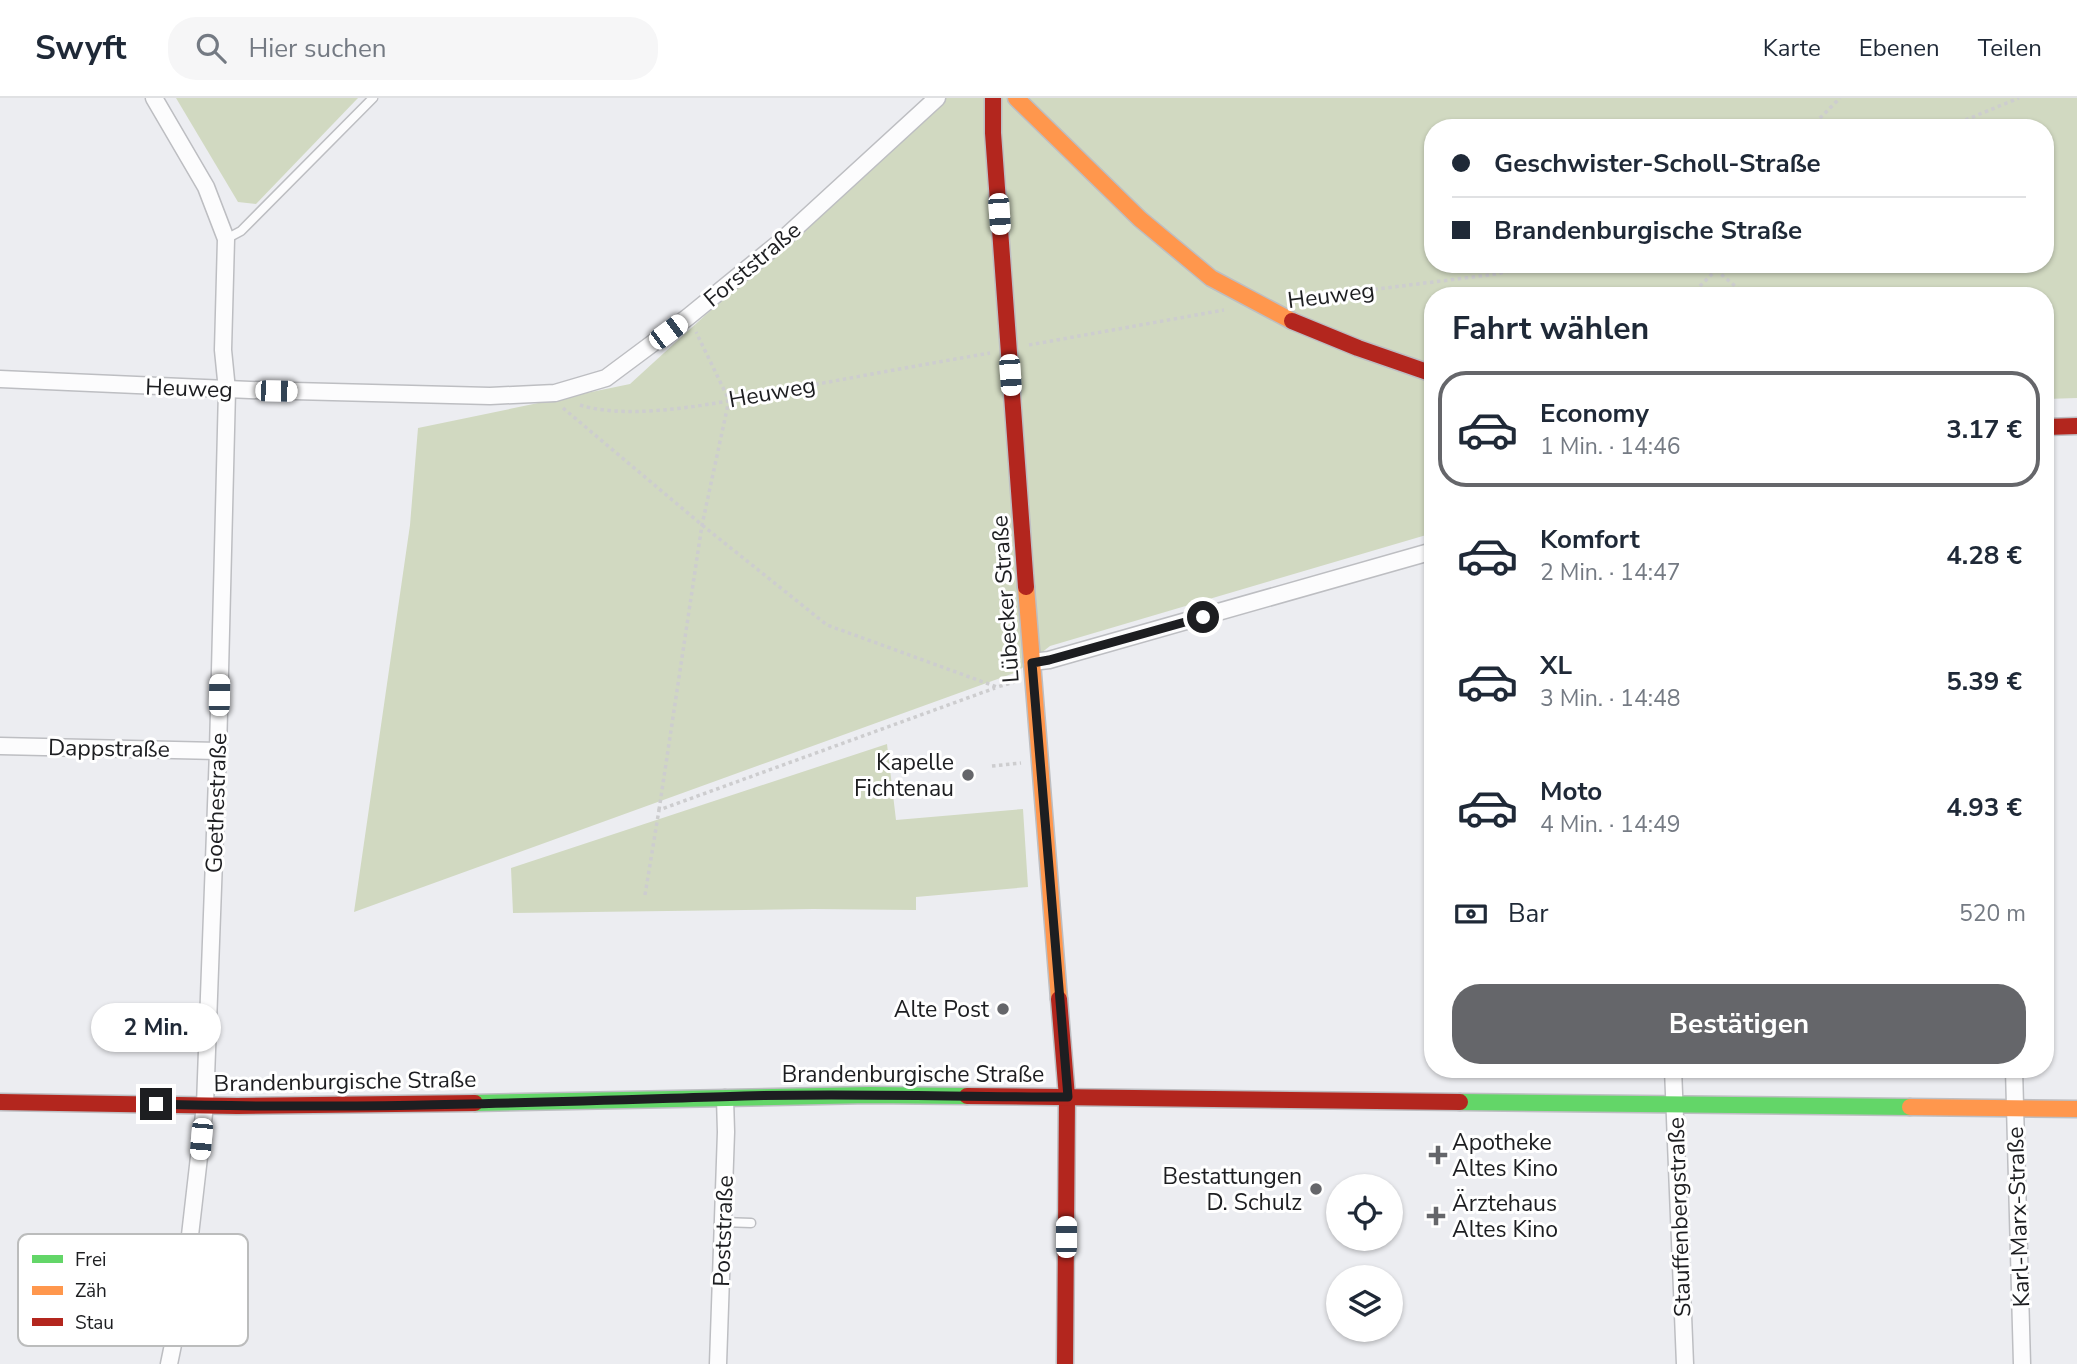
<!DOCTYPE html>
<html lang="de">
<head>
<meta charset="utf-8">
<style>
  body { margin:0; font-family:"Nunito Sans",sans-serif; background:#f6f6f7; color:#1f2937; height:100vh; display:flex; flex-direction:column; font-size:26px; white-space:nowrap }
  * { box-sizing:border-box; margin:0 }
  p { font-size:23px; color:#747a83 }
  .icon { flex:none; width:38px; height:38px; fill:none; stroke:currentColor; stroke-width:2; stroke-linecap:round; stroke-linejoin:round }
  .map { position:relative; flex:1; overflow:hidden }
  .side { position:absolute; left:1424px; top:189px; width:630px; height:791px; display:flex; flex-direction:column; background:#fff; border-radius:28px; box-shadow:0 2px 5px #0004 }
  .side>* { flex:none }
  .guide { position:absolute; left:1424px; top:21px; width:630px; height:154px; border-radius:28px; box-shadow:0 2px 5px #0004; display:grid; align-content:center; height:154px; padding:0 28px; background:#fff }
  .buttons { position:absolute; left:1326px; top:1076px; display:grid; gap:14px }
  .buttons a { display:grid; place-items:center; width:77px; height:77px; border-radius:50%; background:#fff; box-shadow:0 2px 5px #0004; font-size:35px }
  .end { position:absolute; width:32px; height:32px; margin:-16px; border:9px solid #1d1e21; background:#fff; box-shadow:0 0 0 4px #fff }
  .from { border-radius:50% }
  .bubble { position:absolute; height:49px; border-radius:24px; background:#fff; box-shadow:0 2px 5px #0004; font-size:23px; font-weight:700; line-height:49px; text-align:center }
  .car { position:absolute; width:21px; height:42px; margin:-21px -10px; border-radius:9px; box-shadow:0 0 5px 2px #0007; background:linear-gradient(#fff 24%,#345 0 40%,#fff 0 76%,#345 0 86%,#fff 0) }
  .guide b { display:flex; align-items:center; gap:24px; height:66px; font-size:26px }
  .guide b+b { border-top:2px solid #e0e1e3 }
  .guide i { width:18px; height:18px; background:#1f2937 }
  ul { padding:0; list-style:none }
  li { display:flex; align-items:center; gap:21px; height:116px; margin:0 14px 10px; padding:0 14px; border:4px solid transparent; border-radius:28px }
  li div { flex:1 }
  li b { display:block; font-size:26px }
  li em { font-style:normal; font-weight:700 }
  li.on { border-color:#65666a }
  li>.icon { width:63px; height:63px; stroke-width:1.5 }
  h2 { padding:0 28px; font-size:32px; line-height:84px }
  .pay { display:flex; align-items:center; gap:18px; height:77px; padding:0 28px; font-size:26px }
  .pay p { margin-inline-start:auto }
  .primary-button { display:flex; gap:14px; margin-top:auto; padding:14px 28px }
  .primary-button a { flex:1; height:80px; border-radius:28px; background:#65666a; color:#fff; font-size:28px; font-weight:700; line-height:80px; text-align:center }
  header { display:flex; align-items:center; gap:42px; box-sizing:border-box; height:98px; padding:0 35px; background:#fff; border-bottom:2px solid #e0e1e3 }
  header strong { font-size:33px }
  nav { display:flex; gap:38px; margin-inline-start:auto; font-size:24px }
  .search { width:490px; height:63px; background:#f6f6f7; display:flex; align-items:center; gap:18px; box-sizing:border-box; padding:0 24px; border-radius:28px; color:#747a83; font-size:26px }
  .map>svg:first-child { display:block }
  .green { fill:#d1d9c1; fill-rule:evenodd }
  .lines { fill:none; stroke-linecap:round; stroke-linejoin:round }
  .lane-casing { stroke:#bdbec2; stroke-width:11 }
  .street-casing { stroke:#bdbec2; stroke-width:19 }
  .fast-casing { stroke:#bdbec2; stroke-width:19 }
  .slow-casing { stroke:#bdbec2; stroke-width:19 }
  .jam-casing { stroke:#bdbec2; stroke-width:19 }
  .path { stroke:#cdcdcf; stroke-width:3.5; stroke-dasharray:3.5 3.5; stroke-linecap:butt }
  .lane { stroke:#fcfcfd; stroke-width:8 }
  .street { stroke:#fcfcfd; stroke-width:16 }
  .fast { stroke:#63d668; stroke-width:16 }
  .slow { stroke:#ff974d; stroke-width:16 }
  .jam { stroke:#b3261e; stroke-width:16 }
  .route { stroke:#1d1e21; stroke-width:9 }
  .poi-dot { fill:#65666a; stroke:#fff; stroke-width:2.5 }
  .labels { text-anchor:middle; stroke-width:6; stroke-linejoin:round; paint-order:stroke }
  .street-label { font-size:23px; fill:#1d1e21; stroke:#fff }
  .poi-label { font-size:23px; fill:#1d1e21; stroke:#fff; text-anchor:end }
  .key { fill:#fff; stroke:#bbbcbc; stroke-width:2 }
  .key-label { font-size:19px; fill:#1d1e21 }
</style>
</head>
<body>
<header>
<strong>Swyft</strong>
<div class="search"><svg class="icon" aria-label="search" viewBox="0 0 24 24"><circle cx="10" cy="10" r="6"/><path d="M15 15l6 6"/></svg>Hier suchen</div>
<nav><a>Karte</a><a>Ebenen</a><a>Teilen</a></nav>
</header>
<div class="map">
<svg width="2077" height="1266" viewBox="0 0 2077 1266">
  <rect width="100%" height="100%" fill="#ecedf1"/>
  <g class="green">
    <path d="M176 0H358L256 106 238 104Z"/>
    <path d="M943 0H2077V300L2046 301V198H1433V435L1050 548 1017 574 354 814 410 427 418 330 630 286ZM1433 30H2046V166H1433Z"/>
    <path d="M887 646 896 722 1023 711 1028 789 916 799V812L813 811 513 815 511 770Z"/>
  </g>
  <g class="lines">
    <defs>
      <g id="lane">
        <path d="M226 141 241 133 373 0"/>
        <path d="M723 1124 751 1125"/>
      </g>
      <g id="street">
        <path d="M154 0 206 89 226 141 223 252 227 292 218 653 205 1007 183 1198 169 1266"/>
        <path d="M0 281 250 292 490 298 555 295 606 280 688 219 780 144 937 0"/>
        <path d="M1032 564 1049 562 1433 453"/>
        <path d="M0 648 218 653"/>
        <path d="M1673 971 1685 1266"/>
        <path d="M2014 971 2022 1266"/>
        <path d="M718 1266 726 1034 725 1000"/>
      </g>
      <g id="fast">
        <path d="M1460 1004 1910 1009"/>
        <path d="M475 1005 869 997 967 998"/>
      </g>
      <g id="slow">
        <path d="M1016 0 1140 121 1211 180 1292 223"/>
        <path d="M1026 489 1059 901"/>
        <path d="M1910 1009 2077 1011"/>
      </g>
      <g id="jam">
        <path d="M993 0V35L1026 489"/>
        <path d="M1292 223 1358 250 1433 276"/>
        <path d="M2046 329 2077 328"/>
        <path d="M1059 901 1067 999 1065 1266"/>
        <path d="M967 998 1460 1004"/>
        <path d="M0 1004 237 1008 475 1005"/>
      </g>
    </defs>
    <use href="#lane" class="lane-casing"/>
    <use href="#street" class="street-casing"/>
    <use href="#fast" class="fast-casing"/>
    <use href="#slow" class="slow-casing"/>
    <use href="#jam" class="jam-casing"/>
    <g class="path">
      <path d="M1810 30 1840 0"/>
      <path d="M1946 30 2019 0"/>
      <path d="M1716 172 1747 198"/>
      <path d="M1690 198 1716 172V166"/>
      <path d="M1298 201 1497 176 1538 166"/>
      <path d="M1029 247 1224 212"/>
      <path d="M580 307C637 325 737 301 796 290 861 278 926 266 990 255"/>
      <path d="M563 310 702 427 827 527 997 589 1015 584"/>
      <path d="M992 668 1021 665"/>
      <path d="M659 712 702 427 729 302 696 234"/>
      <path d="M645 797 659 712 995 590"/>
    </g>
    <use href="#lane" class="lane"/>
    <use href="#street" class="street"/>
    <use href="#fast" class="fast"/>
    <use href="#slow" class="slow"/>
    <use href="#jam" class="jam"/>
  </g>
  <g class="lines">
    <path class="route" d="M156 1006C352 1012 548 1004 744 998 852 995 960 999 1068 999L1032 565 1049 562 1203 519"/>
  </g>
  <g class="poi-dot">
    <circle cx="968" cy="677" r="7"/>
    <circle cx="1003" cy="911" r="7"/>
    <path d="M1434.5 1046.5h7v7h7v7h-7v7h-7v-7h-7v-7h7z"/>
    <circle cx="1316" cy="1091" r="7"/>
    <path d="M1432.5 1107.5h7v7h7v7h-7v7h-7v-7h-7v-7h7z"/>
  </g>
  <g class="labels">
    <g class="street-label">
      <text transform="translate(752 166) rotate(-40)" y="8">Forststraße</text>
      <text transform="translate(1331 197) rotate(-7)" y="8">Heuweg</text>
      <text transform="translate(189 290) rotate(2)" y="8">Heuweg</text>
      <text transform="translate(772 294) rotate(-10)" y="8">Heuweg</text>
      <text transform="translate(1005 501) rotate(-94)" y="8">Lübecker Straße</text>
      <text transform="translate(109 650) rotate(1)" y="8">Dappstraße</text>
      <text transform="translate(216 705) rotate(-88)" y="8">Goethestraße</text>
      <text x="913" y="984">Brandenburgische Straße</text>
      <text transform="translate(345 983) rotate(-1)" y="8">Brandenburgische Straße</text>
      <text transform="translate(1679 1119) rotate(-92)" y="8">Stauffenbergstraße</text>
      <text transform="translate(2018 1119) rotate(-92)" y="8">Karl-Marx-Straße</text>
      <text transform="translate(723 1133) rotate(-88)" y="8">Poststraße</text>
    </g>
    <g class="poi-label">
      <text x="954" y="672">Kapelle<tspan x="954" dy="26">Fichtenau</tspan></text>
      <text x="989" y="919">Alte Post</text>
      <text x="1452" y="1052" text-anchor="start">Apotheke<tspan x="1452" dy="26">Altes Kino</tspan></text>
      <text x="1302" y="1086">Bestattungen<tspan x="1302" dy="26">D. Schulz</tspan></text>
      <text x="1452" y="1113" text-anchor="start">Ärztehaus<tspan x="1452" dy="26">Altes Kino</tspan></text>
    </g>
  </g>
  <rect x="18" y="1136" width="230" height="112" rx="10" class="key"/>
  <rect x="32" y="1157" width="31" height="8" fill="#63d668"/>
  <rect x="32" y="1188" width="31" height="9" fill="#ff974d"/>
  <rect x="32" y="1220" width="31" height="8" fill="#b3261e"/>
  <g class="key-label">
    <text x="75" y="1168">Frei</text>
    <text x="75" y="1199">Zäh</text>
    <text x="75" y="1231">Stau</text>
  </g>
</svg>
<div class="buttons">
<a><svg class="icon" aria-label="locate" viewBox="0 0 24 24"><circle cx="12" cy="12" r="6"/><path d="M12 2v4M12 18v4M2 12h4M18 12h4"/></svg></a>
<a><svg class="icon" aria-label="layers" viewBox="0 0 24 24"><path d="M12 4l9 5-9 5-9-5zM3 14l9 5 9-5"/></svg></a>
</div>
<i class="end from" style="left:1203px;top:519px"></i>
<i class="end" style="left:156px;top:1006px"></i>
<div class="bubble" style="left:91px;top:905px;width:130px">2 Min.</div>
<i class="car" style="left:999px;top:116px;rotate:176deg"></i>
<i class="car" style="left:668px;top:234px;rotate:53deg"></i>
<i class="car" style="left:1010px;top:277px;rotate:176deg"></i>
<i class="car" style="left:276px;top:293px;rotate:91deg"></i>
<i class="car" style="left:219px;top:597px;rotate:1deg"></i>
<i class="car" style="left:201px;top:1041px;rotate:185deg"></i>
<i class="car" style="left:1066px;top:1139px;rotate:0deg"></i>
<div class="guide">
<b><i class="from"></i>Geschwister-Scholl-Straße</b>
<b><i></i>Brandenburgische Straße</b>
</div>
<section class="side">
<h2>Fahrt wählen</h2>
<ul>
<li class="on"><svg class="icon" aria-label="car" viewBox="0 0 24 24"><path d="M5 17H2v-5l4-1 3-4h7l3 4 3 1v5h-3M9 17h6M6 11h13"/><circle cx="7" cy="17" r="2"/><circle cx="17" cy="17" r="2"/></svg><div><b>Economy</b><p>1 Min. · 14:46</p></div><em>3.17 €</em></li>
<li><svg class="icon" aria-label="car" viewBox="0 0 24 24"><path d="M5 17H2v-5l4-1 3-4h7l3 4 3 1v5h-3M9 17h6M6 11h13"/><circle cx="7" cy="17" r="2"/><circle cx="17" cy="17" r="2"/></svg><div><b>Komfort</b><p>2 Min. · 14:47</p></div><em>4.28 €</em></li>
<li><svg class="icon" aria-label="car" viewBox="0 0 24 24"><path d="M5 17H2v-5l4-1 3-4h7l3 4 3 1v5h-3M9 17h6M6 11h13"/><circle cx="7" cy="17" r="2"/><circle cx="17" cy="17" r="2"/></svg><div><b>XL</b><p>3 Min. · 14:48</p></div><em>5.39 €</em></li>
<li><svg class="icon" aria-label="car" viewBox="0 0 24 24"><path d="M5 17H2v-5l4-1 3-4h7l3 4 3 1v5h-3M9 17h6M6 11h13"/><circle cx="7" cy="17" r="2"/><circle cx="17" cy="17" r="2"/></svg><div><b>Moto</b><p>4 Min. · 14:49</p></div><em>4.93 €</em></li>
</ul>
<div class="pay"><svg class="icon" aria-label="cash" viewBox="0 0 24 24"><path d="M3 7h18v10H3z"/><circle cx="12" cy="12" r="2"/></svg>Bar<p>520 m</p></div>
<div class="primary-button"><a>Bestätigen</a></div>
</section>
</div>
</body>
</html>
